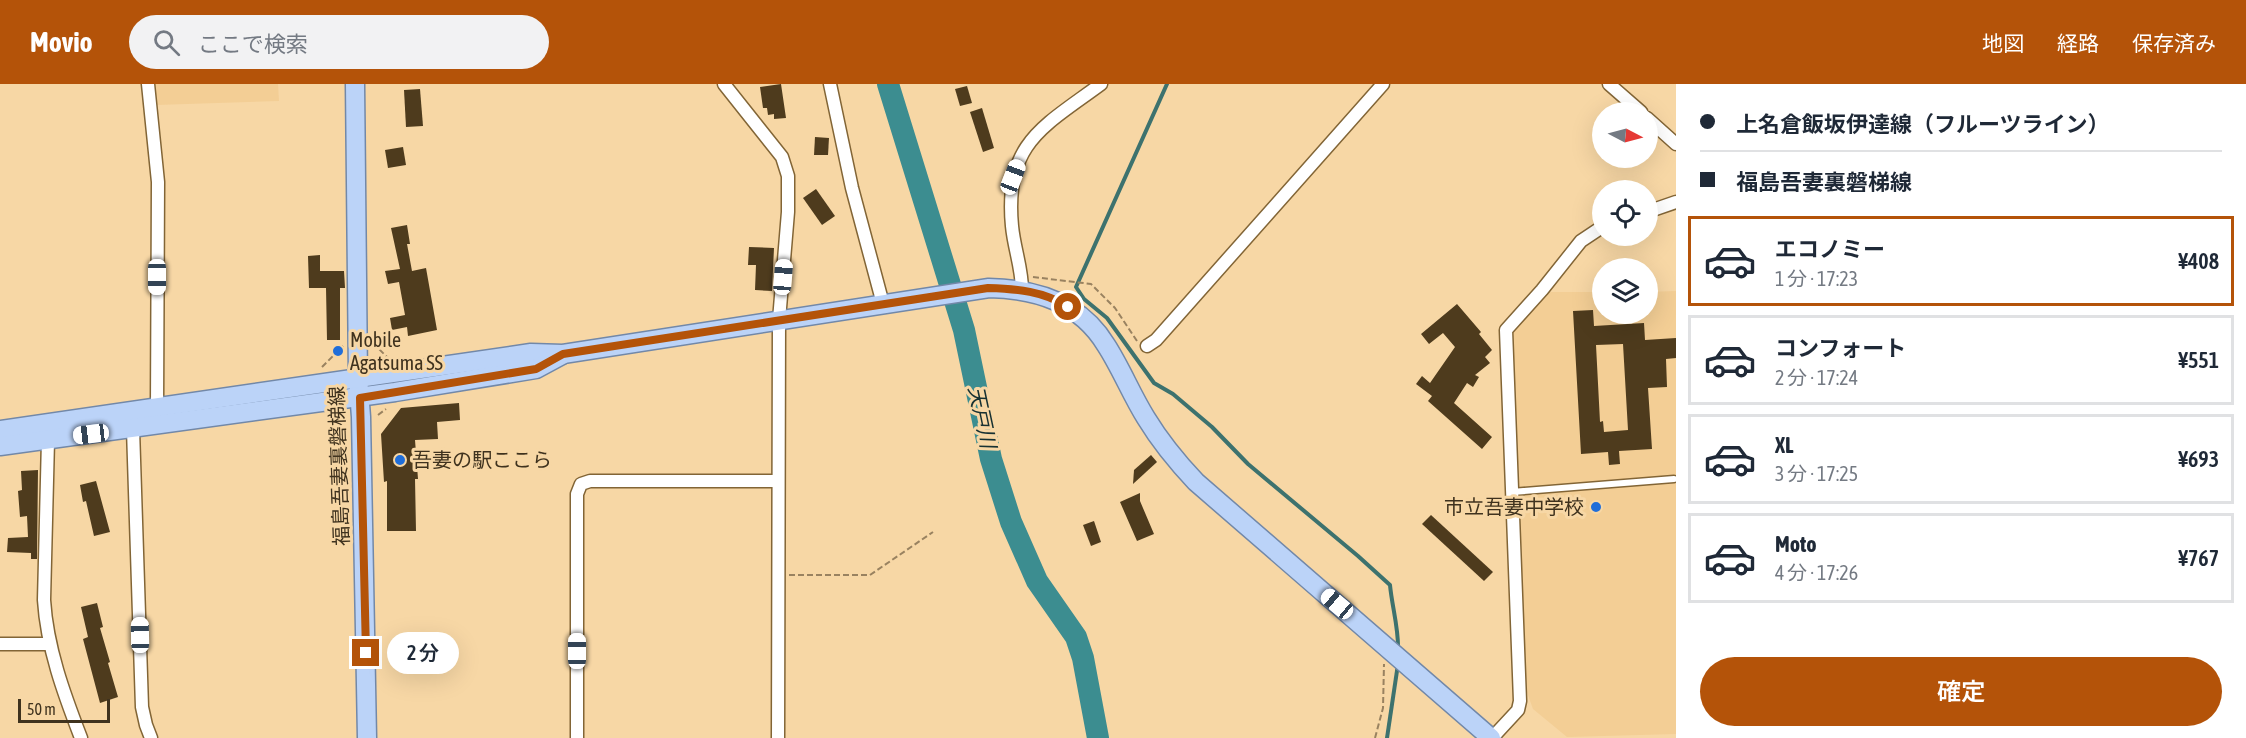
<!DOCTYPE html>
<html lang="ja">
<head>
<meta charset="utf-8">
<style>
  body { margin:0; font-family:"Asap Condensed","Noto Sans JP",sans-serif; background:#f2f2f3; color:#1f2937; height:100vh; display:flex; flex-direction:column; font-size:22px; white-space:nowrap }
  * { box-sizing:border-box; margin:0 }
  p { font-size:20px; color:#747a83 }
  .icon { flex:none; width:33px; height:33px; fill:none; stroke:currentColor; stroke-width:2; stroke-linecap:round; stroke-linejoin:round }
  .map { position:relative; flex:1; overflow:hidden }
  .details { display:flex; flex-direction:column; background:#fff; width:570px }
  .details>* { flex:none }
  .top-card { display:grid; align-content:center; height:132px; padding:0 24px; background:#fff }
  .needle { width:39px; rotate:96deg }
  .fabs { position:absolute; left:1592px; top:18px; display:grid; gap:12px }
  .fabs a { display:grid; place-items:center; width:66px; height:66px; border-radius:50%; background:#fff; box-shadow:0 6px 24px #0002; font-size:30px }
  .scale { position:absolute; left:18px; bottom:15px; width:92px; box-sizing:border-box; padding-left:6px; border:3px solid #3f321e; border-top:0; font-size:16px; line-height:21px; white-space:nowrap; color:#3f321e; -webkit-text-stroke:4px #f7d7a5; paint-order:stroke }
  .end { position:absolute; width:27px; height:27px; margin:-14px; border:8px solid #b45309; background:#fff; box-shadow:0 0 0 3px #fff }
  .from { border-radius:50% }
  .bubble { position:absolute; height:42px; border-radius:21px; background:#fff; box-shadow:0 6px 24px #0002; font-size:20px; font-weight:600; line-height:42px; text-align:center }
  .car { position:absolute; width:18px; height:36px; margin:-18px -9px; border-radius:8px; box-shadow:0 0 4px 2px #0007; background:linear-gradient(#fff 24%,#345 0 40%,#fff 0 76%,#345 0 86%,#fff 0) }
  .top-card b { display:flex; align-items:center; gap:21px; height:57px; font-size:22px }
  .top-card b+b { border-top:2px solid #e0e1e3 }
  .top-card i { width:15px; height:15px; background:#1f2937 }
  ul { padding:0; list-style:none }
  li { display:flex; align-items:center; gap:18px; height:90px; margin:0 12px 9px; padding:0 12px; border:3px solid #e0e1e3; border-radius:0px }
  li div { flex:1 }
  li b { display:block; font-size:22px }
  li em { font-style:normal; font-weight:600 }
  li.active { border-color:#b45309 }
  li>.icon { width:54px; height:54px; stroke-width:1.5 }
  .cta { display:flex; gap:12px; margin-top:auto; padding:12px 24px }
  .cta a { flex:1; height:69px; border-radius:36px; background:#b45309; color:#fff; font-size:24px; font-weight:600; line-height:69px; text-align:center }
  header { display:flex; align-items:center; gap:36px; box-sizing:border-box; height:84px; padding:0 30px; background:#b45309; color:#fff }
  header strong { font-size:28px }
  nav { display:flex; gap:33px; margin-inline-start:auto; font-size:21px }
  .search { width:420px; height:54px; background:#f2f2f3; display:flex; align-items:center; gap:15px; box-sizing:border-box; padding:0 21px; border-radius:33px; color:#747a83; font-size:22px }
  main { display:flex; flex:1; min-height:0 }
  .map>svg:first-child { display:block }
  .built { fill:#f3ce95 }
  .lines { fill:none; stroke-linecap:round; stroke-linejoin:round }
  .stream { stroke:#3d726e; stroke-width:4 }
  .river { stroke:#3c8d90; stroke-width:22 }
  .building { fill:#4e3b1d; fill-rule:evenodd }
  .lane-casing { stroke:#826536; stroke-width:9 }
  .street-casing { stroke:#826536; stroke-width:15 }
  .primary-casing { stroke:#7288a8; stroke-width:21 }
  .path { stroke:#998260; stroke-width:2; stroke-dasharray:6 3; stroke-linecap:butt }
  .lane { stroke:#fff; stroke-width:6 }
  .street { stroke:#fff; stroke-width:12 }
  .primary { stroke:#bbd3f8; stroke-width:18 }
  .route { stroke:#b45309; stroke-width:8 }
  .poi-dot { fill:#206ed9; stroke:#f7d7a5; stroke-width:2 }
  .labels { text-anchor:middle; stroke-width:6; stroke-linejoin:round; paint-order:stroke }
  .poi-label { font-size:20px; fill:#3f321e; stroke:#f7d7a5; text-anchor:start }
  .street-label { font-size:20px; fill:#3f321e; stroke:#f7d7a5 }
  .water-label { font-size:21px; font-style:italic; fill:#173132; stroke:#f7d7a5 }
</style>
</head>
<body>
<header>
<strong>Movio</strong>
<div class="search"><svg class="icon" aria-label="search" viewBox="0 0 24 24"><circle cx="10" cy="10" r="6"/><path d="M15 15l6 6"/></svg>ここで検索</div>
<nav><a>地図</a><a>経路</a><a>保存済み</a></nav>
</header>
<main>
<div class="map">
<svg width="1676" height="654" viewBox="0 0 1676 654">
  <rect width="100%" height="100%" fill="#f7d7a5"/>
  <g class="built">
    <path d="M154 0H278L279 17 156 21Z"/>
    <path d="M1676 207V650L1567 653 1533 625 1524 600 1510 247 1543 208H1602V230H1647V208Z"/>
  </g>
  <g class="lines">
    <g class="stream">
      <path d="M1167 0 1076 203 1084 215 1107 234 1154 299 1173 310 1212 343 1248 380 1358 472 1390 501C1392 523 1399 545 1398 567"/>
      <path d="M1387 654 1398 580"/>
    </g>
    <path class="river" d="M888 0 964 246 991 375 1011 438 1037 497 1076 553 1083 574 1098 654"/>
  </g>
  <g class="building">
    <path d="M781 0 786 34 774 35V30L768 31 767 24H763L760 3Z"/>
    <path d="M967 2 972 19 960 22 955 5Z"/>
    <path d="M420 5 423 42 406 43 404 6Z"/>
    <path d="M982 24 994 64 983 68 970 28Z"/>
    <path d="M815 53 829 54 828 71H814Z"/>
    <path d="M403 63 406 81 388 84 385 66Z"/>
    <path d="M816 105 835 132 822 141 803 114Z"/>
    <path d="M407 141 410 160H407L412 187 426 184 437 246 408 252 407 243 392 246 390 234 405 231 399 198 388 200 385 187 400 185 391 144Z"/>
    <path d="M749 163 774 164 772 207 755 206 756 181H748Z"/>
    <path d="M320 171V187H344L345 204H340V256H327L326 204H309L308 172Z"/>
    <path d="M1457 220 1481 248 1479 250 1492 266 1485 273 1490 279 1475 291 1479 293 1473 303 1467 299 1454 319 1492 353 1482 365 1428 317 1432 312 1416 300 1422 292 1430 299 1455 263 1443 249 1429 260 1421 250Z"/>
    <path d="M1593 226 1594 242 1644 239 1645 256 1676 254V274L1666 275 1667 303 1648 304 1652 365 1619 367 1620 380 1609 381 1608 368 1581 370 1573 227ZM1623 260 1628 346 1604 348 1603 337 1600 338 1596 261Z"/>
    <path d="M459 319 460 336 437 338 438 355 415 356 418 395H415L416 447H387V397L384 398 381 350 401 324Z"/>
    <path d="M1151 371 1157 378 1133 400 1134 386Z"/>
    <path d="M38 386 37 475H31V469L7 468 8 454 28 453 27 432 20 433 18 407 22 406 21 387Z"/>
    <path d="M96 397 110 448 94 452 86 417 83 418 80 401Z"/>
    <path d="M1140 409V417L1154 450 1137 457 1120 418Z"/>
    <path d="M1431 431 1493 488 1484 497 1422 440Z"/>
    <path d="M1094 437 1101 458 1091 462 1083 441Z"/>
    <path d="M97 519 103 543 100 544 110 578 108 579 118 613 100 619 83 555 88 553 81 523Z"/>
  </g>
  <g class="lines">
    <defs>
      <path id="lane" d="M1512 408 1674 395"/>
      <g id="street">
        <path d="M148 0 158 98 157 324"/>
        <path d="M724 0 782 73 788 92V128L779 236 778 654"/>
        <path d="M830 0 852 104 883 220"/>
        <path d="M1609 0 1641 28"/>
        <path d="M1647 34 1676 60"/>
        <path d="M1647 128 1676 118"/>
        <path d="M1022 206C1022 184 1014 164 1012 142 1004 59 1043 43 1101 0"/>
        <path d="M1147 262 1156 256 1383 0"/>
        <path d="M133 345 142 623 146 641 151 654"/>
        <path d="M48 356 44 516C47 564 64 610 81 654"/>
        <path d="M0 560H50"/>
        <path d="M577 654V410L581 400 590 397H777"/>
        <path d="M1492 654 1518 626 1520 617 1506 246 1542 206 1581 157 1602 143"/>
      </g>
      <g id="primary">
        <path d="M355 0 358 294 361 333 367 654"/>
        <path d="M0 346 531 269 563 270 989 204C1036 205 1080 218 1106 261 1121 284 1131 310 1146 334 1160 357 1178 379 1196 398L1491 654"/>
        <path d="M0 362 395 308 536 285 562 271"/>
      </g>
    </defs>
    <use href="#lane" class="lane-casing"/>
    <use href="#street" class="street-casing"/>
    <use href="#primary" class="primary-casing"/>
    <g class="path">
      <path d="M1033 193 1091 200 1115 224 1137 257"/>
      <path d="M373 259 389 275"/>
      <path d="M322 283 343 262"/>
      <path d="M378 331 386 325"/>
      <path d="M789 491H870L933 448"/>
      <path d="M1375 654 1383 624 1384 580"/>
    </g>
    <use href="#lane" class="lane"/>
    <use href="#street" class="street"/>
    <use href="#primary" class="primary"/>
  </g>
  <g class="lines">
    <path class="route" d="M366 569 360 314 536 285 563 270 988 204C1017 205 1044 207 1068 223"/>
  </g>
  <g class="poi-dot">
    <circle cx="338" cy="267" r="6"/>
    <circle cx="400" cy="376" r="6"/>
    <circle cx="1596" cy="423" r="6"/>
  </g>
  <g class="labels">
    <g class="poi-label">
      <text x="350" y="263">Mobile<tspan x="350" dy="23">Agatsuma SS</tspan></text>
      <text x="412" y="383">吾妻の駅ここら</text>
      <text x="1584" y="430" text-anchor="end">市立吾妻中学校</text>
    </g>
    <g class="street-label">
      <text transform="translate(339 382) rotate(-92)" y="7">福島吾妻裏磐梯線</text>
    </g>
    <g class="water-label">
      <text transform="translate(982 333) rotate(78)" y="7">天戸川</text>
    </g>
  </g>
</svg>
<div class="fabs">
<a><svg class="needle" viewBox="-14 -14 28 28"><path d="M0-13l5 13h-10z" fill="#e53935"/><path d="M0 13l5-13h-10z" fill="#747a83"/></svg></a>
<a><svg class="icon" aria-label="locate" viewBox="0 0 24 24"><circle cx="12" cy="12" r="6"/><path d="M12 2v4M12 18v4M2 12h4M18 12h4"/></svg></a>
<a><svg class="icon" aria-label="layers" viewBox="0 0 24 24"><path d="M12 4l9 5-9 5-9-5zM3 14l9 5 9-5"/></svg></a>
</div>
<div class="scale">50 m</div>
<i class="end from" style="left:1068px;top:223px"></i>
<i class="end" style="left:366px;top:569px"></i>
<div class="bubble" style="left:387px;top:548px;width:72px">2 分</div>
<i class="car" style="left:1013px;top:93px;rotate:21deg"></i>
<i class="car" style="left:157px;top:193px;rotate:180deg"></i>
<i class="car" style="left:783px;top:193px;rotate:5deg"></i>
<i class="car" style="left:91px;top:350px;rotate:263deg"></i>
<i class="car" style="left:1337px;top:520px;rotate:310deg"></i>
<i class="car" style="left:140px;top:551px;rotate:359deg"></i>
<i class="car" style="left:577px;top:567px;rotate:0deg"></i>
</div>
<section class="details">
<div class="top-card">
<b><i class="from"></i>上名倉飯坂伊達線（フルーツライン）</b>
<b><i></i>福島吾妻裏磐梯線</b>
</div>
<ul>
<li class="active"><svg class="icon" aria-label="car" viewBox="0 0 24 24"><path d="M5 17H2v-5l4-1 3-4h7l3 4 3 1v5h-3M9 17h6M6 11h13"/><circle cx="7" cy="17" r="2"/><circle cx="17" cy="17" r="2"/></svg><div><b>エコノミー</b><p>1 分 · 17:23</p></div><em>¥408</em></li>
<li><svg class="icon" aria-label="car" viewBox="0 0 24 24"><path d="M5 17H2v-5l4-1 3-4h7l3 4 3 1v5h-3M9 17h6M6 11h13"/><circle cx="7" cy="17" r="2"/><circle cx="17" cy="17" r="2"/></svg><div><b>コンフォート</b><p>2 分 · 17:24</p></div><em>¥551</em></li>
<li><svg class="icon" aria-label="car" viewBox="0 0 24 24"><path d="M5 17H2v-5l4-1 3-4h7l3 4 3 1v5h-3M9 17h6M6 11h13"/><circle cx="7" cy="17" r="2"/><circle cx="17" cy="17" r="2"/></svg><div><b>XL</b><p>3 分 · 17:25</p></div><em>¥693</em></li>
<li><svg class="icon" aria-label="car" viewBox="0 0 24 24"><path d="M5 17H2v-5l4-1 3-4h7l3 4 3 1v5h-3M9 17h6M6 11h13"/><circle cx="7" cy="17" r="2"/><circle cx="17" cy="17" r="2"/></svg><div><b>Moto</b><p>4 分 · 17:26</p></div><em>¥767</em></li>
</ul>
<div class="cta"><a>確定</a></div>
</section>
</main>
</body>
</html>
